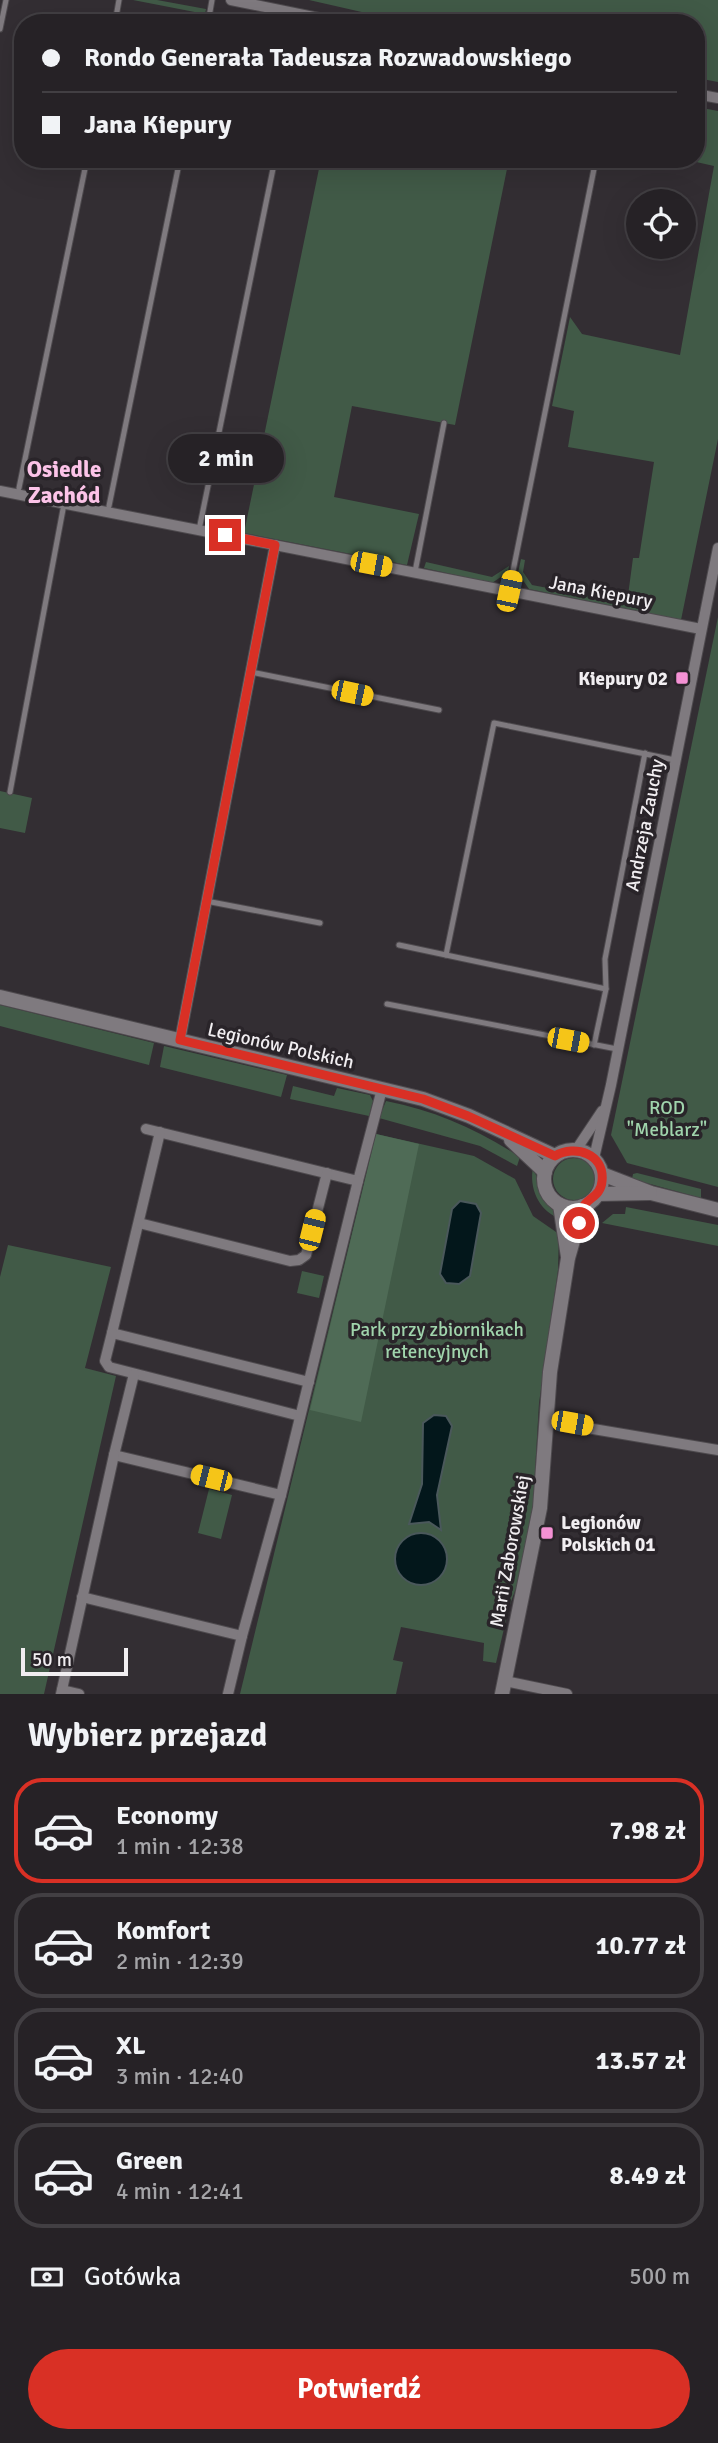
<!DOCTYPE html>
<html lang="pl">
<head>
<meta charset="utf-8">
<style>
  body { margin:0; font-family:Signika,sans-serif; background:#2e2a2e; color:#f1f3f6; height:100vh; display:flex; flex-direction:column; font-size:26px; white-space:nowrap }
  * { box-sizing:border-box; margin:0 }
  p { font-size:23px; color:#a4a4a7 }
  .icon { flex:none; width:38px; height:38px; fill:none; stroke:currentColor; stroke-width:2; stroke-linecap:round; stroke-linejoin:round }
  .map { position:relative; height:1694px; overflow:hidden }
  .drawer { display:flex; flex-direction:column; background:#262226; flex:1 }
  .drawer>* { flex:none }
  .top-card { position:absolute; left:14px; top:14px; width:691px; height:154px; border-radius:28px; box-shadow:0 7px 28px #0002,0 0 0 2px #423f43; display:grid; align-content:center; height:154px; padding:0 28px; background:#262226 }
  .controls { position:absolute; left:626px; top:189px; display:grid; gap:14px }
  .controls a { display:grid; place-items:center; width:70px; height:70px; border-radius:50%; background:#262226; box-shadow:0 7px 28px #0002,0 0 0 2px #423f43; font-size:35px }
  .scale { position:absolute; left:21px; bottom:18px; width:107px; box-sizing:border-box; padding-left:7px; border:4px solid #f1eef1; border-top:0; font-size:19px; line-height:24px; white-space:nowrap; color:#f1eef1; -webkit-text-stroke:5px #292429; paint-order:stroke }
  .end { position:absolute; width:32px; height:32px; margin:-16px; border:9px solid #d93025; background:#fff; box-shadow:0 0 0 4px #fff }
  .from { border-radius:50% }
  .bubble { position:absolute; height:49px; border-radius:24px; background:#262226; box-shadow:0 7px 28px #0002,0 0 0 2px #423f43; font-size:23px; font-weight:700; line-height:49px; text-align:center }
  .car { position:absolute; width:21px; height:42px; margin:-21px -10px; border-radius:9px; box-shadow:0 0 5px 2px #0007; background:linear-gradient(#f5c518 24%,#345 0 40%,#f5c518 0 76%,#345 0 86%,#f5c518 0) }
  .top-card b { display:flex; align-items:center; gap:24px; height:66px; font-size:26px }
  .top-card b+b { border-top:2px solid #423f43 }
  .top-card i { width:18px; height:18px; background:#f1f3f6 }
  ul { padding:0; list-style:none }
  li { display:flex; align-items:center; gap:21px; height:105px; margin:0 14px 10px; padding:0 14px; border:4px solid #423f43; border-radius:28px }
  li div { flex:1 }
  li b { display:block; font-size:26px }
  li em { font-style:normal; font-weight:700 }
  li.on { border-color:#d93025 }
  li>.icon { width:63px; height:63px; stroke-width:1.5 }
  h2 { padding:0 28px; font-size:32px; line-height:84px }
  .pay { display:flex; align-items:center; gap:18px; height:77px; padding:0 28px; font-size:26px }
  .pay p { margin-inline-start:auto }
  .button { display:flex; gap:14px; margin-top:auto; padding:14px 28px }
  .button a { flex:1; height:80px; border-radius:42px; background:#d93025; color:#fff; font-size:28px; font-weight:700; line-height:80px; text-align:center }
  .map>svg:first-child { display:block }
  .green { fill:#415a47 }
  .forest { fill:#4f6b56 }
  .water { fill:#03171b; stroke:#4a585b; stroke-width:2 }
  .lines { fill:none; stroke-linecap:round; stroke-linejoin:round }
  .service-casing { stroke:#4e4a4e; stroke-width:7 }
  .minor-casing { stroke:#4e4a4e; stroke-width:12 }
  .tertiary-casing { stroke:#4e4a4e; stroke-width:16 }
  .service { stroke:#7f7a7f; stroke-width:5 }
  .minor { stroke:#7f7a7f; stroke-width:10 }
  .tertiary { stroke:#7f7a7f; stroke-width:14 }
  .route { stroke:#d93025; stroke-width:9 }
  .poi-dot { fill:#f491d4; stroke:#292429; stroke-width:2.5 }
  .labels { text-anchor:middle; stroke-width:7; stroke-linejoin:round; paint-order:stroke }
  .street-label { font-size:19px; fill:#f1eef1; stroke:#292429 }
  .poi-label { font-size:19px; font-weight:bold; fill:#f1eef1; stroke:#292429; text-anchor:end }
  .park-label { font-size:19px; fill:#a0d4ac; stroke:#292429 }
  .quarter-label { font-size:23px; font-weight:bold; fill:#fcc3e8; stroke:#292429 }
</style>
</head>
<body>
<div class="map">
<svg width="718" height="1694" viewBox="0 0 718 1694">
  <rect width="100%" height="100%" fill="#332e33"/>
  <g class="green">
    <path d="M133 0H157L206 9 205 14Z"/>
    <path d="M309 0H718V82L697 78 696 23H410Z"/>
    <path d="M216 12 274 23H247L215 17Z"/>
    <path d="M697 107 718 111V439L681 620 529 589 518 573 521 559 525 560 523 572 532 585 627 603 633 558H639L654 462 568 447 574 411 552 406 570 317 582 334 680 355 714 166 683 159H696Z"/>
    <path d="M321 159H509L455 425 352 406 334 497 419 514 407 565 244 533Z"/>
    <path d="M426 562 492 577 509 566 508 572 492 583 424 568Z"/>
    <path d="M718 617V1187L627 1163 611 1135Z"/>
    <path d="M0 791 32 798 25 833 0 828Z"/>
    <path d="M0 1005 154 1043 149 1065 0 1026Z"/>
    <path d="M164 1046 287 1075 281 1097 160 1067Z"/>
    <path d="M293 1086 334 1096 337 1088 370 1095 373 1101 369 1116 290 1099Z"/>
    <path d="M386 1101C436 1111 477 1129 520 1157L517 1166 480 1146 379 1118Z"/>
    <path d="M376 1134 474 1156 515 1179 533 1216 559 1234 558 1270 539 1403 533 1506 522 1572 509 1607 496 1663 483 1661 484 1643 401 1627 393 1660 403 1662 396 1694H240Z"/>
    <circle cx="574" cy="1179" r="21"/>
    <path d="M533 1167 543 1194 558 1218C538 1209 529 1188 533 1167Z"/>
    <path d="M637 1173 701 1189V1198L632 1179 633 1174Z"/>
    <path d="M626 1207 718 1225V1246L602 1223 613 1214H625Z"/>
    <path d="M8 1245 111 1267 85 1368 116 1376 44 1694H0V1277Z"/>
    <path d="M302 1271 324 1276 319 1298 297 1293Z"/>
    <path d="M209 1489 232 1495 221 1539 198 1533Z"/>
  </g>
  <path class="forest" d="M376 1134 419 1144 361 1422 310 1410Z"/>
  <g class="water">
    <path d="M460 1201 476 1204 481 1213 470 1276 459 1284 446 1283 440 1274 452 1209Z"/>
    <path d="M434 1415 446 1416 452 1426 437 1495 441 1530 429 1522 409 1524 422 1484 423 1423Z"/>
    <circle cx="421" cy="1559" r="26"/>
  </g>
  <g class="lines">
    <defs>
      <g id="service">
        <path d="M115 23 119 0"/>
        <path d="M208 23 212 0"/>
        <path d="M0 29 6 0"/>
        <path d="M19 488 87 159"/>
        <path d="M109 506 180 159"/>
        <path d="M200 525 275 159"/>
        <path d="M415 572 444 423"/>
        <path d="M509 591 596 159"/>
        <path d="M251 672 439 710"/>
        <path d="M10 792 64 504"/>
        <path d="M206 901 320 923"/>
        <path d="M399 945 606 989"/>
        <path d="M446 955 494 723 675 760"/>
        <path d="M387 1004 617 1049"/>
        <path d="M594 1045 606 989 605 959 645 753"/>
      </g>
      <g id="minor">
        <path d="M231 0 343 23"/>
        <path d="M696 94 718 98"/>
        <path d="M0 491 701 629"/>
        <path d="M180 1040 275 545"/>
        <path d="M146 1129 358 1181 382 1089"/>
        <path d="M160 1132 112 1333 309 1382"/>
        <path d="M576 1150 602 1111"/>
        <path d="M594 1158 611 1085 718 548"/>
        <path d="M139 1223 290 1261 299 1260 306 1255 327 1173"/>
        <path d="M112 1333 105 1361 109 1367 300 1416"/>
        <path d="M134 1374 114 1455 281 1495"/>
        <path d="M546 1421 718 1450"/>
        <path d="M82 1597 242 1636 228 1694"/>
        <path d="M242 1636 281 1495 358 1181"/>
        <path d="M505 1681 567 1694"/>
        <path d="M62 1690 79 1694"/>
        <path d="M61 1694 114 1455"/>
      </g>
      <g id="tertiary">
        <path d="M0 997 423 1099 469 1116 555 1156"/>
        <path d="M511 1140 545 1172"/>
        <circle cx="573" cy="1179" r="29"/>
        <path d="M602 1174 651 1193 718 1210"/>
        <path d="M598 1194 650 1193"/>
        <path d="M560 1205 568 1257"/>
        <path d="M502 1694 540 1508 550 1372 568 1258 583 1206"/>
      </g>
    </defs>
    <use href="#service" class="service-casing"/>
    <use href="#minor" class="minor-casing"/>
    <use href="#tertiary" class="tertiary-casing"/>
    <use href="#service" class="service"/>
    <use href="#minor" class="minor"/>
    <use href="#tertiary" class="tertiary"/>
  </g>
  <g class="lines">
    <path class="route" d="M225 535 275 545 180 1040 423 1099 468 1116 555 1156C575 1144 605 1154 602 1181 601 1196 589 1197 583 1207 580 1210 580 1219 579 1223"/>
  </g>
  <g class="poi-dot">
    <rect x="675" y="671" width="14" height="14" rx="3.5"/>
    <rect x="540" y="1526" width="14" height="14" rx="3.5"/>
  </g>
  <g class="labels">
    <g class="street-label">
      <text transform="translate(601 591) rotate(11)" y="7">Jana Kiepury</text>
      <text transform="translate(644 825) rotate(-79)" y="7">Andrzeja Zauchy</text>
      <text transform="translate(281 1045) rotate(13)" y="7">Legionów Polskich</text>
      <text transform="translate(509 1551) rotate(-80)" y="7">Marii Zaborowskiej</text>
    </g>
    <g class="poi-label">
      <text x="668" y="685">Kiepury 02</text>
      <text x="561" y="1529" text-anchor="start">Legionów<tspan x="561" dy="22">Polskich 01</tspan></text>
    </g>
    <g class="park-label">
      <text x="667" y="1114">ROD<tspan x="667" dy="22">"Meblarz"</tspan></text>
      <text x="437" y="1336">Park przy zbiornikach<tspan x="437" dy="22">retencyjnych</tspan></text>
    </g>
    <g class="quarter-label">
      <text x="64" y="477">Osiedle<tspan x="64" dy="26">Zachód</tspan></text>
    </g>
  </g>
</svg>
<div class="controls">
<a><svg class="icon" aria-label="locate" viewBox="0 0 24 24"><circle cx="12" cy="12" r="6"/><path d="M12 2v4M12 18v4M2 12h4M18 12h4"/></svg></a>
</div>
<div class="scale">50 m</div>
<i class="end from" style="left:579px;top:1223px"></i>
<i class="end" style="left:225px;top:535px"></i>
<div class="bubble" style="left:168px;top:434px;width:116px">2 min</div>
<i class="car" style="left:371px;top:564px;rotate:101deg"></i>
<i class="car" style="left:509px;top:591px;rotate:12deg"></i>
<i class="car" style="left:352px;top:693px;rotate:102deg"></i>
<i class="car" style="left:568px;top:1040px;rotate:101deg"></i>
<i class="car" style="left:312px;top:1230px;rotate:14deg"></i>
<i class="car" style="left:572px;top:1423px;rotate:100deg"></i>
<i class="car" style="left:211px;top:1478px;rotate:284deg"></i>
<div class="top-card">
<b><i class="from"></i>Rondo Generała Tadeusza Rozwadowskiego</b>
<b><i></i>Jana Kiepury</b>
</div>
</div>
<section class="drawer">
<h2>Wybierz przejazd</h2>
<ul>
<li class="on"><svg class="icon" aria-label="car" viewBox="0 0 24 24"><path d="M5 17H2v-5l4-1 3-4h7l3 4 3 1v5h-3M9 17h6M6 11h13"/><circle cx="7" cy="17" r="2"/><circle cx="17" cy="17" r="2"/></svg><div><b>Economy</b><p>1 min · 12:38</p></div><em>7.98 zł</em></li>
<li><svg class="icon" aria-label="car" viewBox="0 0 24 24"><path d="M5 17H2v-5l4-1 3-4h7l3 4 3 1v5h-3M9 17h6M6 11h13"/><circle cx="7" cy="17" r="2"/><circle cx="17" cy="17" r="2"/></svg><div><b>Komfort</b><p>2 min · 12:39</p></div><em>10.77 zł</em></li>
<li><svg class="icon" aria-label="car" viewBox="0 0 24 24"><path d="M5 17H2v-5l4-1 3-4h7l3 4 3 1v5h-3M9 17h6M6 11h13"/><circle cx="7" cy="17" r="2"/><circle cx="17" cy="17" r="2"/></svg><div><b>XL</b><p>3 min · 12:40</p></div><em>13.57 zł</em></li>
<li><svg class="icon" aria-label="car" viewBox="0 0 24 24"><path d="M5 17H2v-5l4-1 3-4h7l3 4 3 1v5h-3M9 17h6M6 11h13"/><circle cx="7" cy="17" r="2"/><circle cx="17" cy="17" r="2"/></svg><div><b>Green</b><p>4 min · 12:41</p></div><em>8.49 zł</em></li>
</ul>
<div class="pay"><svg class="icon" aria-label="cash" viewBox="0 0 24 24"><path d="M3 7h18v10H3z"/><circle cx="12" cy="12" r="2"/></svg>Gotówka<p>500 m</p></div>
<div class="button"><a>Potwierdź</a></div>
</section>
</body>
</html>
